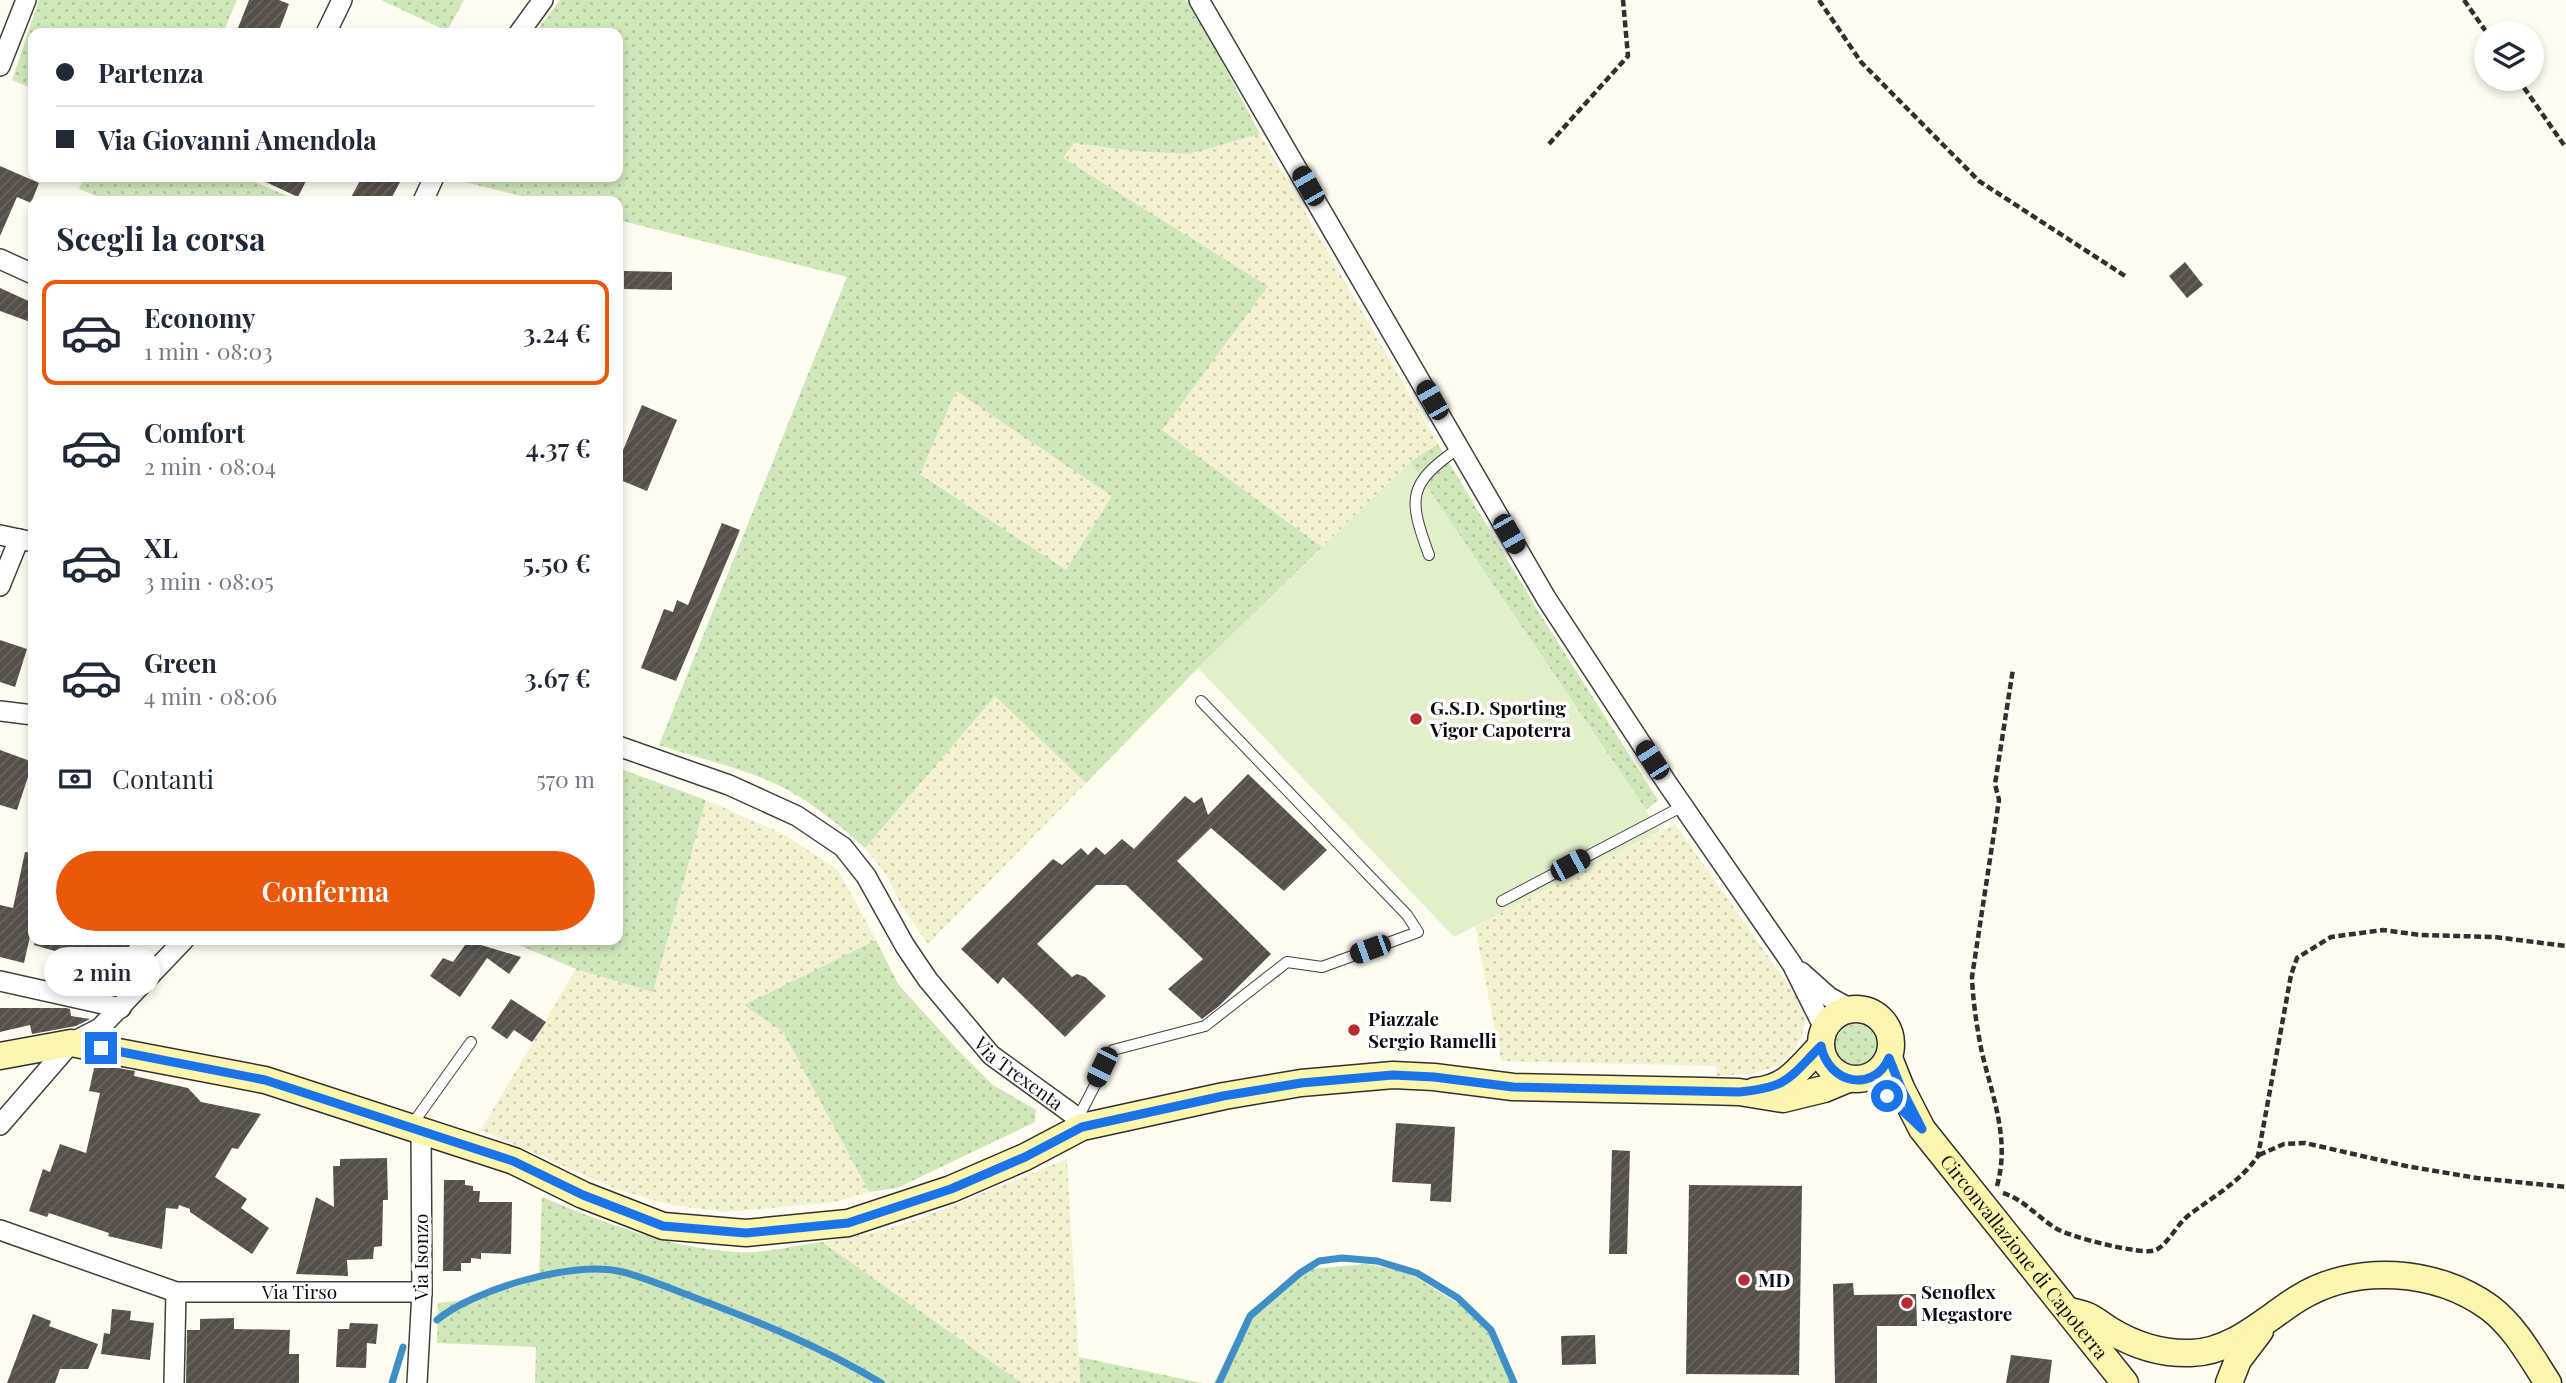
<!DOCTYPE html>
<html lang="it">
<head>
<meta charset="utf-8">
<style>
  body { margin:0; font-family:"Playfair Display",serif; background:#f2f2f3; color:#1f2937; height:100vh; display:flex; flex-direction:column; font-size:26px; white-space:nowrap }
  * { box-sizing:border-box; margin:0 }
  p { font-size:23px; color:#747a83 }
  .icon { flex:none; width:38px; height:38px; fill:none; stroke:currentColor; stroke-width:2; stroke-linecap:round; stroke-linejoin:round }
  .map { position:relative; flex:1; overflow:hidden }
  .side { position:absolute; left:28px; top:196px; width:595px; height:749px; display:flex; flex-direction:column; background:#fff; border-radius:14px; box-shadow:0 4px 10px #0003 }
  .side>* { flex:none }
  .guide { position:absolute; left:28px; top:28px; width:595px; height:154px; border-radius:14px; box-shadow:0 4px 10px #0003; display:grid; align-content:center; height:154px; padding:0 28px; background:#fff }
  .controls { position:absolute; left:2474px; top:21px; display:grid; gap:14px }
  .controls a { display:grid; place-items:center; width:70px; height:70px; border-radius:50%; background:#fff; box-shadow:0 4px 10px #0003; font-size:35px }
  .end { position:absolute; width:32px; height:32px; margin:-16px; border:9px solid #1a73e8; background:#fff; box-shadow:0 0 0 4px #fff }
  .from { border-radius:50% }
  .bubble { position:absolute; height:49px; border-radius:24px; background:#fff; box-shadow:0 4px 10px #0003; font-size:23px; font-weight:600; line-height:49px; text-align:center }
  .car { position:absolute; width:21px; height:42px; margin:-21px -10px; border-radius:9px; box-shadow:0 0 5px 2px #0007; background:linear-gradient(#222 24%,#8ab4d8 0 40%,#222 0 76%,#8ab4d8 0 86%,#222 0) }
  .guide b { display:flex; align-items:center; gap:24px; height:66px; font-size:26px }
  .guide b+b { border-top:2px solid #e0e1e3 }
  .guide i { width:18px; height:18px; background:#1f2937 }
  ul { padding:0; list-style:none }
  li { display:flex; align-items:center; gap:21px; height:105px; margin:0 14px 10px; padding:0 14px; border:4px solid transparent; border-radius:14px }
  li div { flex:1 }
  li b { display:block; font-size:26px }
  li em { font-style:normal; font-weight:600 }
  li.active { border-color:#ea580c }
  li>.icon { width:63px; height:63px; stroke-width:1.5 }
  h2 { padding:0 28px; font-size:32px; line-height:84px }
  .pay { display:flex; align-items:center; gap:18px; height:77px; padding:0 28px; font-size:26px }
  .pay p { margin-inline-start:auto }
  .primary-button { display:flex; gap:14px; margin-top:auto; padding:14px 28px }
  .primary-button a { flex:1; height:80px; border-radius:42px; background:#ea580c; color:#fff; font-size:28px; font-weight:600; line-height:80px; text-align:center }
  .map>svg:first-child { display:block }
  .farmland { fill:url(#farmland-dots) }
  .grass { fill:url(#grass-dots); fill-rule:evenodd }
  .pitch { fill:#e2efcb }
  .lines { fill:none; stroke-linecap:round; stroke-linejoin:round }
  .stream { stroke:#408ec8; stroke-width:7 }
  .building { fill:url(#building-hatch) }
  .lane-casing { stroke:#414141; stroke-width:12 }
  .street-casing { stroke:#414141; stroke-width:22 }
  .secondary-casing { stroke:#303030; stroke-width:29 }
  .path { stroke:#303030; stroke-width:4.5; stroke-dasharray:7 3.5; stroke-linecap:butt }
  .lane { stroke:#fff; stroke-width:10 }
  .street { stroke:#fff; stroke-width:19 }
  .secondary { stroke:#fbf5ad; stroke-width:26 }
  .route { stroke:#1a73e8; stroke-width:9 }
  .poi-dot { fill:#b82b2f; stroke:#fff; stroke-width:2.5 }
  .labels { text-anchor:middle; stroke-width:7; stroke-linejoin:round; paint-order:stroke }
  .poi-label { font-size:19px; font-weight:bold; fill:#0e0e0e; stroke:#fff; text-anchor:start }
  .street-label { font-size:19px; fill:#0e0e0e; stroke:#fff }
</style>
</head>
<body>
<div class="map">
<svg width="2566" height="1383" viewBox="0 0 2566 1383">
  <defs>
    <pattern id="farmland-dots" width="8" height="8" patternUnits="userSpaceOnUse" patternTransform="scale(1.75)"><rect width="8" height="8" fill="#f3f1d0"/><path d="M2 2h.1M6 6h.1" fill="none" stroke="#cfcdb1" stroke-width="1.8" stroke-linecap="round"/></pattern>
    <pattern id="grass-dots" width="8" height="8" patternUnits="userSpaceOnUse" patternTransform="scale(1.75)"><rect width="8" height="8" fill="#d0e7ba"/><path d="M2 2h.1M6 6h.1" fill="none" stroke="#b1c59f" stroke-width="1.8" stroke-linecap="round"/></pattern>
    <pattern id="building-hatch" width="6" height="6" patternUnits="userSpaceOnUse" patternTransform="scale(1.75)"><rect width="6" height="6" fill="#564f4a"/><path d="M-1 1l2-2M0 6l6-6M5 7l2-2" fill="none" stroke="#696460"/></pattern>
  </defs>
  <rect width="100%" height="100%" fill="#fefcef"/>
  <g class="farmland">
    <path d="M1260 134 1438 444 1410 462 1322 547 1162 430 1267 285 1063 158 1074 143 1133 151 1189 154Z"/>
    <path d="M956 391 1113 495 1066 571 920 473Z"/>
    <path d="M995 695 1086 783 928 944 900 903 887 876 865 848Z"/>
    <path d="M706 800 785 835 838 870 876 940 745 1005 783 1032 869 1192 835 1202 726 1212 671 1205 616 1189 481 1130 576 969 653 991Z"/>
    <path d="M1675 824 1803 1006 1805 1022 1802 1035 1795 1049 1780 1065 1755 1073 1717 1076 1716 1066 1501 1061 1475 926Z"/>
    <path d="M1067 1159 1080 1383H1022L822 1242 873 1233 919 1219Z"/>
  </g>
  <g class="grass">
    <path d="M39 0H237L223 33H33V89L12 80Z"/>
    <path d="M381 0H464L447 31Z"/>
    <path d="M560 0H1186L1211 41 1260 134 1189 154 1133 151 1074 143 1063 158 1268 286 1162 430 1322 547 1198 668 1086 783 995 696 865 848C833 819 798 791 757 776 725 764 691 756 659 745L847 277 618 220V201H541L452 179 453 177H618V33H535ZM956 391 1112 496 1066 570 920 474Z"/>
    <path d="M84 177H243L300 201H109L79 189Z"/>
    <path d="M1438 444 1540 614 1658 800 1646 810 1410 462Z"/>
    <path d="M618 768 706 800 653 992 576 969 507 940H618Z"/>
    <path d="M876 940 898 984 956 1048 993 1085 1036 1110 1035 1122 897 1188 869 1192 783 1032 744 1005Z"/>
    <circle cx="1856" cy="1045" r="21"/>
    <path d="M542 1197C605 1223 668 1248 737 1252 762 1254 796 1245 822 1242L1022 1383H535L536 1347 437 1343 438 1303 482 1298 539 1279Z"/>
    <path d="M1367 1264 1407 1272 1469 1310 1493 1338 1510 1383H1214L1249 1311 1309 1269Z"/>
    <path d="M1079 1357 1202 1383H1080Z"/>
  </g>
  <path class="pitch" d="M1410 462 1660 831 1454 937 1198 668Z"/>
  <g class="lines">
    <g class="stream">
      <path d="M437 1320C473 1290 571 1261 618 1271 643 1276 668 1288 693 1297 757 1321 822 1347 881 1383"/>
      <path d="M392 1383 403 1347"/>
      <path d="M1219 1383 1250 1316 1300 1273 1319 1261 1342 1258 1377 1261 1417 1273 1458 1298 1491 1330 1514 1383"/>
    </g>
  </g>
  <g class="building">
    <path d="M249 0H279L289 4 278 33H236Z"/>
    <path d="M0 166 39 183 31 203 17 197 0 236Z"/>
    <path d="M255 177H308L298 197Z"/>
    <path d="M362 177H389L400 182 390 201H349Z"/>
    <path d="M2185 262 2203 285 2187 298 2169 276Z"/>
    <path d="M624 271 672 272V290L624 289Z"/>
    <path d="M0 288 33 303V323L0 311Z"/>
    <path d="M642 405 677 420 647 491 618 479V462Z"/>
    <path d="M722 523 740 530 676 681 641 668 664 609 673 612 677 600 688 605Z"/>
    <path d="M0 640 27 649 15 687 0 682Z"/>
    <path d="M0 750 33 762 17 810 0 805Z"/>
    <path d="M1248 774 1327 850 1284 891 1211 828 1177 861 1271 954 1219 1006 1202 1019 1168 989 1203 959 1126 885H1096L1037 944 1072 977 1077 974 1085 977 1106 996 1065 1037 1003 977 998 984 961 949 1053 859 1062 865 1081 848 1088 855 1096 847 1105 855 1122 839 1134 849 1185 796 1194 803 1202 797 1208 815Z"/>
    <path d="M25 852 33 853V923L24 963 0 957V905L13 908Z"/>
    <path d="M35 940H116L130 944 119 986 74 973 79 958 34 945Z"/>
    <path d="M468 941 521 957 509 974 487 958 460 997 430 976 443 958 453 962Z"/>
    <path d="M511 999 546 1022 532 1042 514 1030 507 1039 491 1028Z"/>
    <path d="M0 1008H66L70 1009 71 1016 90 1019 76 1026 32 1034 30 1025 0 1032Z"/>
    <path d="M95 1064 135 1071 134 1076 188 1088 201 1102 261 1114 238 1149 232 1148 215 1177 247 1199 241 1208 269 1228 252 1254 190 1212V1209L179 1205 178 1209 166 1208 162 1249 108 1236 109 1233 49 1213 47 1217 29 1211 43 1169 50 1172 60 1144 86 1153 100 1093 89 1091Z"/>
    <path d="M1396 1123 1455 1127 1451 1202 1430 1201 1431 1184 1392 1182Z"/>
    <path d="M1612 1150 1630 1151 1627 1254H1609Z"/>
    <path d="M387 1158 388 1200H383L382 1246 374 1247 373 1259 347 1260 348 1276 296 1274 316 1197 334 1207 333 1166H340V1159Z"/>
    <path d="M444 1180H465V1185L473 1186V1191H480L479 1202H512L511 1254 481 1253V1259L471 1258V1263H461V1271H443Z"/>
    <path d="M1689 1185 1802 1186 1799 1375 1686 1374Z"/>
    <path d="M1853 1283 1854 1295 1916 1294 1917 1326H1877V1383H1835L1833 1284Z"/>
    <path d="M112 1309 131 1311 130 1320 154 1323 150 1360 101 1354 104 1333 110 1334Z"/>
    <path d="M33 1314 51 1321 49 1326 98 1344 88 1369H60L55 1383H7Z"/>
    <path d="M234 1318V1329L290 1330 289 1354H299V1383H186L187 1330H200V1319Z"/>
    <path d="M350 1323 378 1324 376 1344 367 1343 366 1368 336 1367 338 1329H349Z"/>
    <path d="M1595 1335 1596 1364 1562 1365 1561 1336Z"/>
    <path d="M2011 1355 2052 1360 2049 1383H2006Z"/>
  </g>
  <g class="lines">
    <defs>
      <g id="lane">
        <path d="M1429 555C1408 498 1407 484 1459 448"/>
        <path d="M1502 901 1683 806"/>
        <path d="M1078 1118 1113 1050 1205 1026 1287 962 1322 967 1418 932 1407 915 1201 701"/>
        <path d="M411 1126 471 1042"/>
      </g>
      <g id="street">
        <path d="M1199 0 1546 598 1667 783 1792 964 1825 1030"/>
        <path d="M326 33 342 0"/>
        <path d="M519 33 543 0"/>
        <path d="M0 66 26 0"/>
        <path d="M423 201 434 177"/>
        <path d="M0 259 33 274"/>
        <path d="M0 535 33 542"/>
        <path d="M0 586 19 539"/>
        <path d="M0 711 33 715"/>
        <path id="s1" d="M618 746 729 785 797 816 843 847 866 876 905 946 928 980 991 1055 1078 1118 1082 1127"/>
        <path d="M1801 972 1829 997 1851 1009"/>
        <path d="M0 981 121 1008"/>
        <path d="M0 1125 71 1043 100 1028 184 940"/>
        <path id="s2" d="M0 1230 176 1292H422"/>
        <path d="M174 1383 176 1292"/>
        <path d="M417 1383 422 1292 421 1130"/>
      </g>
      <g id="secondary">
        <circle cx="1856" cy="1044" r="35"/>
        <path d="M0 1056 71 1043 265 1080 514 1161 583 1195 663 1226 746 1233 848 1223 951 1189 1025 1157 1082 1127 1224 1096 1301 1083 1393 1075 1434 1077 1513 1087 1703 1091 1739 1092 1783 1099 1824 1089 1848 1079"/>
        <path id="s3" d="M1889 1058 1901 1088 1922 1129 2125 1383"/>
        <path d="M1755 1091C1788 1088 1799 1068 1821 1046"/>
        <path d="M2069 1311C2092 1315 2092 1319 2111 1331 2136 1346 2161 1354 2191 1353 2233 1352 2265 1319 2299 1298 2355 1263 2437 1269 2490 1308 2515 1327 2531 1357 2548 1383"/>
        <path d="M2229 1383 2238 1360 2260 1331"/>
      </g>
    </defs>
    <use href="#lane" class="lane-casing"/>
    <use href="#street" class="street-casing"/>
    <use href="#secondary" class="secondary-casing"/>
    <g class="path">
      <path d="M1819 0 1861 62 1979 181 2125 276"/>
      <path d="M2464 0 2487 33"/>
      <path d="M2518 79 2566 148"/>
      <path d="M1549 144 1628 56 1623 0"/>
      <path d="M2259 1155 2284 1144 2305 1143 2406 1166 2477 1178 2566 1187"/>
      <path d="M1997 1186C2010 1140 1993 1098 1982 1053 1977 1028 1973 1003 1972 977L1999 800 1995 784 2013 669"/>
      <path d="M2003 1193C2025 1200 2038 1218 2057 1229 2071 1237 2143 1256 2156 1250 2169 1243 2177 1224 2189 1215 2214 1196 2240 1182 2258 1156L2291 975 2297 958 2331 937 2383 930 2420 935 2495 937 2566 946"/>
    </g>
    <use href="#lane" class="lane"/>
    <use href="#street" class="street"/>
    <use href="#secondary" class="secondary"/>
  </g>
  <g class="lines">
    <path class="route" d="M101 1048 265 1080 513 1161 583 1195 663 1226 746 1233 848 1223 951 1189 1025 1157 1082 1127 1223 1096 1301 1083 1393 1075 1434 1077 1513 1087 1739 1092C1789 1087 1788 1079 1821 1046 1828 1083 1873 1094 1889 1058L1901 1088 1922 1129 1887 1096"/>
  </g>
  <g class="poi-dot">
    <circle cx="1416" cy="719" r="7"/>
    <circle cx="1354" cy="1030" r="7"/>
    <circle cx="1744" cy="1280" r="7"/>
    <circle cx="1907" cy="1303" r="7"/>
  </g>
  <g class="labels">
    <g class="poi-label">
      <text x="1430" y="715">G.S.D. Sporting<tspan x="1430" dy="22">Vigor Capoterra</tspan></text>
      <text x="1368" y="1026">Piazzale<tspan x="1368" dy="22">Sergio Ramelli</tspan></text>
      <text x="1758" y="1287">MD</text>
      <text x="1921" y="1299">Senoflex<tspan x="1921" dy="22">Megastore</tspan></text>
    </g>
    <g class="street-label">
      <text dy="7" stroke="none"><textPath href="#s1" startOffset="537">Via Trexenta</textPath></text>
      <text dy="7" stroke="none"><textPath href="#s3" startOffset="242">Circonvallazione di Capoterra</textPath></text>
      <text transform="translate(421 1257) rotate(-90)" y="7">Via Isonzo</text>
      <text dy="7" stroke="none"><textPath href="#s2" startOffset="310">Via Tirso</textPath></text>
    </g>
  </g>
</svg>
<div class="controls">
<a><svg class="icon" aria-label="layers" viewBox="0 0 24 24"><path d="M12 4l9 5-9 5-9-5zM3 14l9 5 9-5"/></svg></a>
</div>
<i class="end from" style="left:1887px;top:1096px"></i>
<i class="end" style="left:101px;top:1048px"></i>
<div class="bubble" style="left:44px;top:947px;width:116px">2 min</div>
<i class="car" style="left:1308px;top:186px;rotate:330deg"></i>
<i class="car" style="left:1432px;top:400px;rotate:330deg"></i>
<i class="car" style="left:1509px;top:534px;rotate:150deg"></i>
<i class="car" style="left:1652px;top:760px;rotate:327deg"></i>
<i class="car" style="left:1570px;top:865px;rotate:62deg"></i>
<i class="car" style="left:1370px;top:949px;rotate:250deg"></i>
<i class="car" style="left:1102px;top:1067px;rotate:206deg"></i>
<div class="guide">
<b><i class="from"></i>Partenza</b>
<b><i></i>Via Giovanni Amendola</b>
</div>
<section class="side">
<h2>Scegli la corsa</h2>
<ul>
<li class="active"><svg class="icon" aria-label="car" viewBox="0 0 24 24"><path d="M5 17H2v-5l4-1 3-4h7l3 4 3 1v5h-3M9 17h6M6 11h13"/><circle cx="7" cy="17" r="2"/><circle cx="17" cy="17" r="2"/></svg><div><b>Economy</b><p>1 min · 08:03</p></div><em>3.24 €</em></li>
<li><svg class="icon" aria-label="car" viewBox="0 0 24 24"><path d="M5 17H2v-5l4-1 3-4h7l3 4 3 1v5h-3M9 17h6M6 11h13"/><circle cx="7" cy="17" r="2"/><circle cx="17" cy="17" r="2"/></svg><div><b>Comfort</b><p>2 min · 08:04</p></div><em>4.37 €</em></li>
<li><svg class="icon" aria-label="car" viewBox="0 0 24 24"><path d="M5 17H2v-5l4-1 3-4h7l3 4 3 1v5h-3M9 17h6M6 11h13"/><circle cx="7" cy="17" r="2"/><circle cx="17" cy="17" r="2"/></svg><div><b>XL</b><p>3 min · 08:05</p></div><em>5.50 €</em></li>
<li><svg class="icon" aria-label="car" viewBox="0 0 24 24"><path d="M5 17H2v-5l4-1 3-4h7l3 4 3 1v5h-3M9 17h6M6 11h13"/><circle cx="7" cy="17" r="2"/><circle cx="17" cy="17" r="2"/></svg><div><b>Green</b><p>4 min · 08:06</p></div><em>3.67 €</em></li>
</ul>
<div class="pay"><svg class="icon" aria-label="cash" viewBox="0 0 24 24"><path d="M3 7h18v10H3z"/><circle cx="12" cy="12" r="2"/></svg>Contanti<p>570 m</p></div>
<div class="primary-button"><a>Conferma</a></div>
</section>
</div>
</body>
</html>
